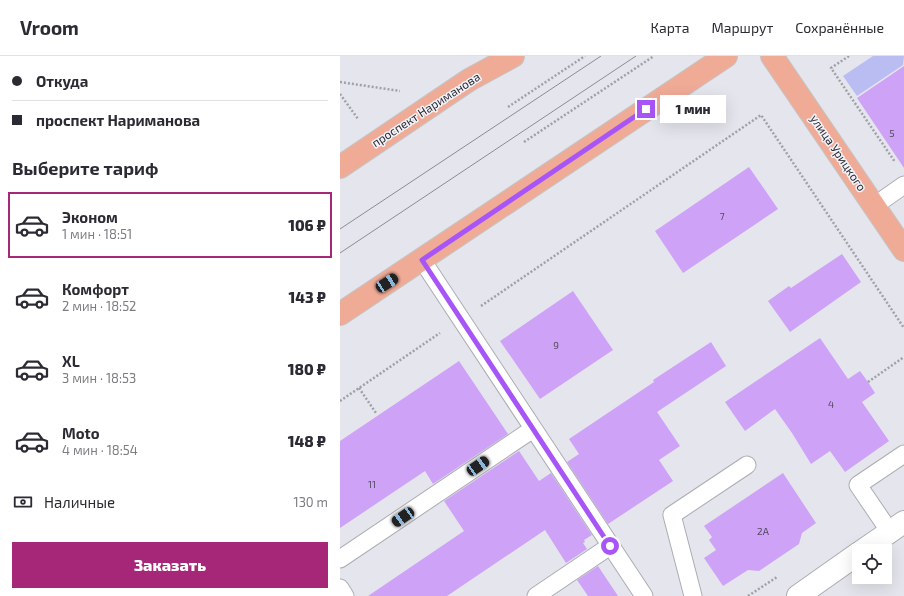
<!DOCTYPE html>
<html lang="ru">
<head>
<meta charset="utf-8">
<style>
  body { margin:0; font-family:"Exo 2",sans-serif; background:#f2f2f3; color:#2b2b33; height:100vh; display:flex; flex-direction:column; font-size:15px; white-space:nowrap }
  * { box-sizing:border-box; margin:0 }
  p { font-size:13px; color:#7c7c81 }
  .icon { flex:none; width:22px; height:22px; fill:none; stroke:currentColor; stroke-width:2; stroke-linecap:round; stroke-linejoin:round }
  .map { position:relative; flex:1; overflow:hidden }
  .side { display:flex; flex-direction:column; background:#fff; width:340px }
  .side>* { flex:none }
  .top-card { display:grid; align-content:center; height:88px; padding:0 12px; background:#fff }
  .controls { position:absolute; left:512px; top:488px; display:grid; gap:8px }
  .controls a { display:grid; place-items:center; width:40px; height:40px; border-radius:0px; background:#fff; box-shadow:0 4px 16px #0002; font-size:20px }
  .end { position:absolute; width:18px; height:18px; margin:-9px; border:5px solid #a855f7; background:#fff; box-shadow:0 0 0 2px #fff }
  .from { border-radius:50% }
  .bubble { position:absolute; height:28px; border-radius:0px; background:#fff; box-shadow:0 4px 16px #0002; font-size:13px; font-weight:800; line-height:28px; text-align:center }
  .car { position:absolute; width:12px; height:24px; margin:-12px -6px; border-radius:5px; box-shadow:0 0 3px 1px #0007; background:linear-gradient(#222 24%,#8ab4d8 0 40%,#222 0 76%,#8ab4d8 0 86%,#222 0) }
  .top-card b { display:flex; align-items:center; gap:14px; height:38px; font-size:15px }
  .top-card b+b { border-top:1px solid #e1e1e2 }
  .top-card i { width:10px; height:10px; background:#2b2b33 }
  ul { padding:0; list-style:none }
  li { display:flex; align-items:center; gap:12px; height:66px; margin:0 8px 6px; padding:0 4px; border:2px solid transparent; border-radius:0px }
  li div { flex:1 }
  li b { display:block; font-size:15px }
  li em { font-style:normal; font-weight:800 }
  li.active { border-color:#a62778 }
  li>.icon { width:36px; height:36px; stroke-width:1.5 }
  h2 { padding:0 12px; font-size:18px; line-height:48px }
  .pay { display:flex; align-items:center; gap:10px; height:44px; padding:0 12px; font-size:15px }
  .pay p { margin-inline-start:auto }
  .action { display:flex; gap:8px; margin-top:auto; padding:8px 12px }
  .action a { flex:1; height:46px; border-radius:0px; background:#a62778; color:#fff; font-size:16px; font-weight:800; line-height:46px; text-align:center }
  header { display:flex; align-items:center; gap:24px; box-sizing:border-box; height:56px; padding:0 20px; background:#fff; border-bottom:1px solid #e1e1e2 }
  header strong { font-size:19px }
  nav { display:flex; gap:22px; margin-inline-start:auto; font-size:14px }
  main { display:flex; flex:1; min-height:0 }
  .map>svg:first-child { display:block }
  .green { fill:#babdf2 }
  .building { fill:#cea3f7 }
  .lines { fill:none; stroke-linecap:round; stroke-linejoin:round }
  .lane-casing { stroke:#acadb4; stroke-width:19 }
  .secondary-casing { stroke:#acadb4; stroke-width:24 }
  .primary-casing { stroke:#c3c4c4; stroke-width:24 }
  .path { stroke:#a0a0a7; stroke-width:2.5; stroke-dasharray:2 2; stroke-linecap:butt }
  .lane { stroke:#fff; stroke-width:17 }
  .secondary { stroke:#fff; stroke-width:22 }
  .primary { stroke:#f0ab97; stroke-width:22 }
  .tram { stroke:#8c8c92; stroke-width:1 }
  .route { stroke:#a855f7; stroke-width:5 }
  .labels { text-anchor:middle; stroke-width:3; stroke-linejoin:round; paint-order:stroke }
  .number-label { font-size:10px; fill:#534960 }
  .street-label { font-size:12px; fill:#2a2b2e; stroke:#f2f3fb }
</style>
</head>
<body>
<header>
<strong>Vroom</strong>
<nav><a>Карта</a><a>Маршрут</a><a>Сохранённые</a></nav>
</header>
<main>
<section class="side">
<div class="top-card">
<b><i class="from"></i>Откуда</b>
<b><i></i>проспект Нариманова</b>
</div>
<h2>Выберите тариф</h2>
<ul>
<li class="active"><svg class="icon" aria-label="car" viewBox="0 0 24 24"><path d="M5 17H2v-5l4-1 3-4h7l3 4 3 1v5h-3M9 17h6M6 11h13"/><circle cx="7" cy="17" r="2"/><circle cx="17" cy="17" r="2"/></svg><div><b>Эконом</b><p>1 мин · 18:51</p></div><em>106 ₽</em></li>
<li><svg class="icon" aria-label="car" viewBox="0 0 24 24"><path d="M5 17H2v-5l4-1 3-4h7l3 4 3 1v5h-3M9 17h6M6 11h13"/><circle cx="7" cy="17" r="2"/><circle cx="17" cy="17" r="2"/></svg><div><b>Комфорт</b><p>2 мин · 18:52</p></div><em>143 ₽</em></li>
<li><svg class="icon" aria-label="car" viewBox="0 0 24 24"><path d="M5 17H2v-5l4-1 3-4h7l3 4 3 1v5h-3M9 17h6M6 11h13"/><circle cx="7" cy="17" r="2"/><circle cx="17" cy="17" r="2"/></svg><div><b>XL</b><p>3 мин · 18:53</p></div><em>180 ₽</em></li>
<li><svg class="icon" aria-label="car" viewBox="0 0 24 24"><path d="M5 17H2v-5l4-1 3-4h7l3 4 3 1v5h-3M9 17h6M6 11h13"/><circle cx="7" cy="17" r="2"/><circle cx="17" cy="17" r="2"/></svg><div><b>Moto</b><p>4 мин · 18:54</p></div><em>148 ₽</em></li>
</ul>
<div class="pay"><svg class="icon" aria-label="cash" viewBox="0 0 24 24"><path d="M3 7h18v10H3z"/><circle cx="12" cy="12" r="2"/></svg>Наличные<p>130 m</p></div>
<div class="action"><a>Заказать</a></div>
</section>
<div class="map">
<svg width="564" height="540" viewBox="0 0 564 540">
  <rect width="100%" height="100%" fill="#e5e5ed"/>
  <path class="green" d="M533 0H564L563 9 517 40 503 20Z"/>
  <g class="building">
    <path d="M564 10V112L517 42Z"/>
    <path d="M409 111 438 153 343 217 315 175Z"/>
    <path d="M502 198 521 226 450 276 428 245 449 230 451 232Z"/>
    <path d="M233 235 273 294 200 343 160 285Z"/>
    <path d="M480 282 508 323 520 315 528 326 535 337 522 346 549 385 505 416 490 395 471 408 452 377 435 353 405 375 385 346Z"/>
    <path d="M371 286 386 310 317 356 340 390 319 404 333 425 268 468 227 406 239 398 229 383 314 326 313 324Z"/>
    <path d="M119 305 168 378 93 428 85 415 0 472V385Z"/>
    <path d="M179 395 199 425 211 417 252 479 244 484 245 486 243 487 247 493 226 507 205 474 107 540H28L124 475 104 445Z"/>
    <path d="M443 417 476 467 462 477 459 488 419 515 408 514 383 530 364 502 376 494 369 484 372 481 364 470Z"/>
    <path d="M258 510 278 540H248L237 524Z"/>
  </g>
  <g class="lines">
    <defs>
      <g id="lane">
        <path d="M534 150 564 129"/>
        <path d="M82 204 304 540"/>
        <path d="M550 476 518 429 564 398"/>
        <path d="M0 503 193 373"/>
        <path d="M0 532 5 540"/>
        <path d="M196 540 270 490"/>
        <path d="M353 540 332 459 407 409"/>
      </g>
      <g id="secondary">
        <path d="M522 495 564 466"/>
        <path d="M458 540 519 497"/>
      </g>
      <g id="primary">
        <path d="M432 0 564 194"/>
        <path d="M0 111 129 24 173 0"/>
        <path d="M0 258 386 0"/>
      </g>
    </defs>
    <use href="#lane" class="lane-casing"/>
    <use href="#secondary" class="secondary-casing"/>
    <use href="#primary" class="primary-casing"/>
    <g class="path">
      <path d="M509 0 491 12 555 106"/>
      <path d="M0 26 60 35"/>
      <path d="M0 38 18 63"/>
      <path d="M168 51 245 0"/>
      <path d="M184 86 314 0"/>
      <path d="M141 250 421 59 564 272"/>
      <path d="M528 326 564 301"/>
      <path d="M19 332 36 357"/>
      <path d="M0 345 100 277"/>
      <path d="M408 540 437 521"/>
    </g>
    <use href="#lane" class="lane"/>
    <use href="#secondary" class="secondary"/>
    <use href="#primary" class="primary"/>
    <g class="tram">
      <path d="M0 173 261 0"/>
      <path d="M0 197 296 0"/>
    </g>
  </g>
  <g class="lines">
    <path class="route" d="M270 490 82 204 306 53"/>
  </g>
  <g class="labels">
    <g class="number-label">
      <text x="552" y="81">5</text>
      <text x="382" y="164">7</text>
      <text x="216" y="293">9</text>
      <text x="491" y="352">4</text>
      <text x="32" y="432">11</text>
      <text x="423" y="479">2А</text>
    </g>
    <g class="street-label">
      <text transform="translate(86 54) rotate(-33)" y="4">проспект Нариманова</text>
      <text transform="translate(498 97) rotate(56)" y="4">улица Урицкого</text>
    </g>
  </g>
</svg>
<div class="controls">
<a><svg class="icon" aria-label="locate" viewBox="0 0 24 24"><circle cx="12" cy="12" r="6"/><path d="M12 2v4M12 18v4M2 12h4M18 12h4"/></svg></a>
</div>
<i class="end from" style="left:270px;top:490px"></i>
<i class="end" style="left:306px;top:53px"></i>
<div class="bubble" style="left:320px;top:39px;width:66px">1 мин</div>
<i class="car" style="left:47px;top:227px;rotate:57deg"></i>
<i class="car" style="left:138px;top:410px;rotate:56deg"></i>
<i class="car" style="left:63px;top:461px;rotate:236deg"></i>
</div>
</main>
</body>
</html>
